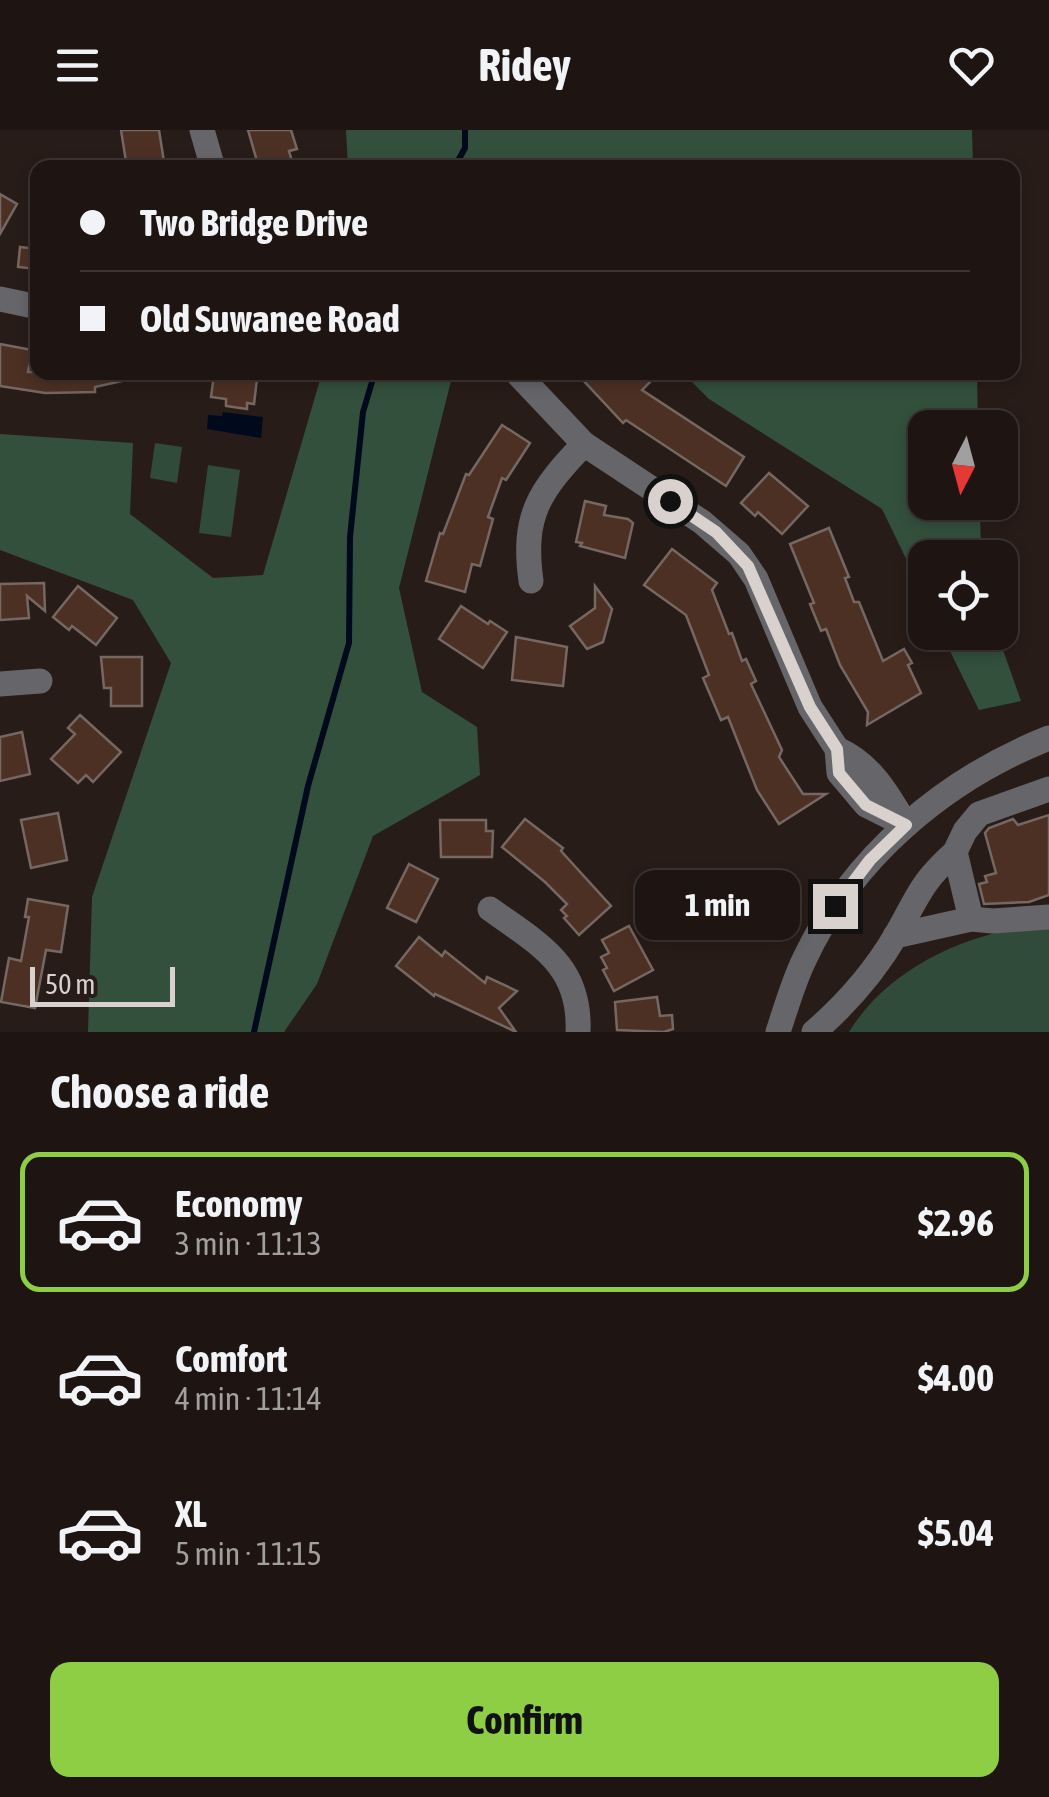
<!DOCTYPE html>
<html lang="en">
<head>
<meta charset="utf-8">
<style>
  body { margin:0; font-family:"Asap Condensed",sans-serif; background:#2b2220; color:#f1f3f6; height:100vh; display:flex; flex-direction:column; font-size:38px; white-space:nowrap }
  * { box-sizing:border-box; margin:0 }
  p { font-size:32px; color:#a19f9f }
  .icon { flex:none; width:55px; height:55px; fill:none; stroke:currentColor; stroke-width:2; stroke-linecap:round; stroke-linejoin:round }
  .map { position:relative; height:902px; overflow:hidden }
  .details { display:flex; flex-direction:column; background:#1e1512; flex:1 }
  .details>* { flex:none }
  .banner { position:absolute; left:30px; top:30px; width:990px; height:220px; border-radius:20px; box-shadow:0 5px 15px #0003,0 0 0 2px #3c3432; display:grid; align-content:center; height:220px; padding:0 50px; background:#1e1512 }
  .needle { width:65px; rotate:186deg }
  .controls { position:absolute; left:908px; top:280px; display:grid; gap:20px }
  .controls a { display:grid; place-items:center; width:110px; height:110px; border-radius:20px; background:#1e1512; box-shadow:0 5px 15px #0003,0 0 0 2px #3c3432; font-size:50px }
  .scale { position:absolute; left:30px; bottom:25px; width:145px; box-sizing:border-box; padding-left:10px; border:5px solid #d9d1ce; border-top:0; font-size:28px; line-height:35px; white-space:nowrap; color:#d9d1ce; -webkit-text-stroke:8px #281c18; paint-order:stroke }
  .end { position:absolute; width:45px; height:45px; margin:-22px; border:12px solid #d9d1ce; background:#111; box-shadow:0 0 0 5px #111 }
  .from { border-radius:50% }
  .bubble { position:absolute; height:70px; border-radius:20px; background:#1e1512; box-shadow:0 5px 15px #0003,0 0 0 2px #3c3432; font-size:32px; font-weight:700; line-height:70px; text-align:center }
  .banner b { display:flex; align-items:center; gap:35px; height:95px; font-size:38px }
  .banner b+b { border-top:2px solid #3c3432 }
  .banner i { width:25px; height:25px; background:#f1f3f6 }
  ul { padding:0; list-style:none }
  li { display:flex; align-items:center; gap:30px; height:140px; margin:0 20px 15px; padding:0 30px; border:5px solid transparent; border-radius:20px }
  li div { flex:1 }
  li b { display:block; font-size:38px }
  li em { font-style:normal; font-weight:700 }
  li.current { border-color:#8dce44 }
  li>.icon { width:90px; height:90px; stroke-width:1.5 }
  h2 { padding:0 50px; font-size:45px; line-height:120px }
  .cta { display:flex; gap:20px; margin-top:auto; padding:20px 50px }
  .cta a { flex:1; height:115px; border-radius:20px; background:#8dce44; color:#111; font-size:40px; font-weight:700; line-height:115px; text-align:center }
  header { display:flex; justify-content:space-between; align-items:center; height:130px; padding:0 50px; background:#1e1512; font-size:45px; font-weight:700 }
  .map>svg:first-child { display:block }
  .green { fill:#314b3a }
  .forest { fill:#33503d }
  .water { fill:#000a1c }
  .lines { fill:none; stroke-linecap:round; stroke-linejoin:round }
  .stream { stroke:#000a1c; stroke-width:6 }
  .building { fill:#4d3024; stroke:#756762; stroke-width:2.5 }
  .minor { stroke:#66656a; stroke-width:25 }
  .route { stroke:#d9d1ce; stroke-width:12 }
</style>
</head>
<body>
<header><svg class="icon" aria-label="menu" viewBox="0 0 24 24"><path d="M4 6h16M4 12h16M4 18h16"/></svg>Ridey<svg class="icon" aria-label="heart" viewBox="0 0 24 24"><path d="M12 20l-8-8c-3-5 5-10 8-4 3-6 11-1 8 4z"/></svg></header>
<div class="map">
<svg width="1049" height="902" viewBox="0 0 1049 902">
  <rect width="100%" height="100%" fill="#281c18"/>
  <g class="green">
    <path d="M155 313 182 317 177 353 150 348Z"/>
    <path d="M208 335 240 340 231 407 199 403Z"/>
    <path d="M1049 794V902H849C890 835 973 800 1049 794Z"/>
  </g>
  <g class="forest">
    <path d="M346 0H972L973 37H348Z"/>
    <path d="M322 243H453L399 458 422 562 477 597 480 645 373 706 317 854 284 902H88L92 767 171 533 133 470 0 420V304L133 313 130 384 213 448 263 445Z"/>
    <path d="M683 243H977L978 297 925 298V372L980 373 981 427 925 428V468L882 379 709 269Z"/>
    <path d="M941 503H997L1021 571 979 580Z"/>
  </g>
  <path class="water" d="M223 282 263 287 261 308 207 299 208 285 222 286Z"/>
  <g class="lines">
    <g class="stream">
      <path d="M454 38 465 18V0"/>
      <path d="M254 902 308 656 349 513 350 407 363 282 375 242"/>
    </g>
  </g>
  <g class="building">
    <path d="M121 0H159L165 38H127Z"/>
    <path d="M248 0H291L297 19 289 21 294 38H259Z"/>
    <path d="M0 64 17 74 0 104Z"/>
    <path d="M20 117 38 119V139L18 137Z"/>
    <path d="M0 214 32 220 28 242H131V249L95 257V262L45 263 0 256Z"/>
    <path d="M217 242 252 244 251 248 257 249 254 274 247 273V279L226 276V269L211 267 214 244Z"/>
    <path d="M590 242H645L652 250 642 260 744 327 726 356 626 290 623 293 582 249Z"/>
    <path d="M502 295 530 313 506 350 502 348 488 387 493 389 480 436 472 434 465 462 426 451 440 403 443 404 466 344 469 345Z"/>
    <path d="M769 343 808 376 782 404 758 382 755 386 741 373Z"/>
    <path d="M585 371 606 376 604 385 628 389 633 393 625 428 580 416 582 413 576 412Z"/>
    <path d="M829 398 849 447 845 448 854 472H859L883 531 904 519 912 533 908 535 921 563 867 595 868 582 840 535 826 499 821 501 810 474 814 473 790 414Z"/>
    <path d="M672 419 717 453 712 460 729 504 732 503 742 531 746 529 756 551 751 554 782 620 779 627 803 664H826L779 694 757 660 728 587 721 590 703 548 709 545 686 485 644 455Z"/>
    <path d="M44 453 45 481 27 466 29 488 0 490V454Z"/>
    <path d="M78 456 117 488 96 515 72 496 69 500 53 487Z"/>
    <path d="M595 456 612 479 603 512 587 519 570 496 595 478Z"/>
    <path d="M461 476 488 494 490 491 507 502 483 538 439 509Z"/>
    <path d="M516 507 567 517 563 556 512 550Z"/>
    <path d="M101 527H142V576H111V558H104Z"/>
    <path d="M80 585 121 622 93 652 86 645 78 653 51 629 75 604 68 598Z"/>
    <path d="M22 602 30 644 0 651V607Z"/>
    <path d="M58 683 67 730 31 738 21 690Z"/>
    <path d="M1049 685V765L1029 772 984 774 979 754 987 752 985 746 996 743 985 703 989 698 1013 689 1018 695Z"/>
    <path d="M525 689 563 718 561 721 611 776 579 805 564 788 567 786 561 780 567 774 545 752 502 717Z"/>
    <path d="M440 690H486V701H493L492 727H441Z"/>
    <path d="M409 734 438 749 416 792 387 778Z"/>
    <path d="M28 769 68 776 61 822 46 820 35 878 1 872 9 828 21 831 29 787H25Z"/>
    <path d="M629 796 653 840 614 861 603 840 607 838 601 827 609 823 602 810Z"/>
    <path d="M419 807 442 826 445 821 485 853 487 847 517 861 499 878 516 902 435 864 434 866 396 836Z"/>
    <path d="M657 867 660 886 672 885 673 899 664 902 617 900 615 872Z"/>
  </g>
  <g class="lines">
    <g class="minor">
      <path d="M202 0 213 38"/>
      <path d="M0 169 38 177"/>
      <path d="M516 242 584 314 702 392 739 424 756 449 810 577 837 619 839 643 866 675 906 695"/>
      <path d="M531 451C522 385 539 361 584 314"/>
      <path d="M0 554 40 551"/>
      <path d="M837 619C871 634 888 664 906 695"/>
      <path d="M955 722 965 701 979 684 1049 659"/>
      <path d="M490 779C538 814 581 834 578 902"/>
      <path d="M971 789 993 791 1049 787"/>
      <path d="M778 902C786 878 793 853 804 830 852 727 945 649 1049 608"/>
      <path d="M814 902C845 875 875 841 896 805 918 767 920 753 955 722L971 789 895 806"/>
    </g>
  </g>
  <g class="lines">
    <path class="route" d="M670 371 716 402 748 436 810 577 837 619 839 643 866 675 906 695 870 730 835 776"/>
  </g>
</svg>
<div class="controls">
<a><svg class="needle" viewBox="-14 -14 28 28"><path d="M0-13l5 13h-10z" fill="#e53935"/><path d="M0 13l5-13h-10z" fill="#a19f9f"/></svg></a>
<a><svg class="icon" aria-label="locate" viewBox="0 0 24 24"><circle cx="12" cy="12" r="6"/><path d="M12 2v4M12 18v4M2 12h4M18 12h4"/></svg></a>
</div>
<div class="scale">50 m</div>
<i class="end from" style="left:670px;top:371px"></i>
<i class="end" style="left:835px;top:776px"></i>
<div class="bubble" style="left:635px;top:740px;width:165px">1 min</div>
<div class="banner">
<b><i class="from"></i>Two Bridge Drive</b>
<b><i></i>Old Suwanee Road</b>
</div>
</div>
<section class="details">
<h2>Choose a ride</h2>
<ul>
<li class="current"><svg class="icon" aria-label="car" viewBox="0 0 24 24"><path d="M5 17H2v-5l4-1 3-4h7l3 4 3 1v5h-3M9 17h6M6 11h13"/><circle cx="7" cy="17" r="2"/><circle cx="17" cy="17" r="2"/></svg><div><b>Economy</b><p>3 min · 11:13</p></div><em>$2.96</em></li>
<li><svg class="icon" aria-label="car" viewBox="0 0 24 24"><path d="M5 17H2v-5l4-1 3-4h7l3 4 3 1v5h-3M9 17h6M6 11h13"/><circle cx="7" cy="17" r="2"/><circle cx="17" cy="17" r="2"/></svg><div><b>Comfort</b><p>4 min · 11:14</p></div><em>$4.00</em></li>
<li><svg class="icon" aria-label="car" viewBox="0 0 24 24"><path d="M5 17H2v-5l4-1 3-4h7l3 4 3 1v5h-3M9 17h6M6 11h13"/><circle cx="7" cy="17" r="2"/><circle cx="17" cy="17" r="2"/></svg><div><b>XL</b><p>5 min · 11:15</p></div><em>$5.04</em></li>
</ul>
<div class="cta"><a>Confirm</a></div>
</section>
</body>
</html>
